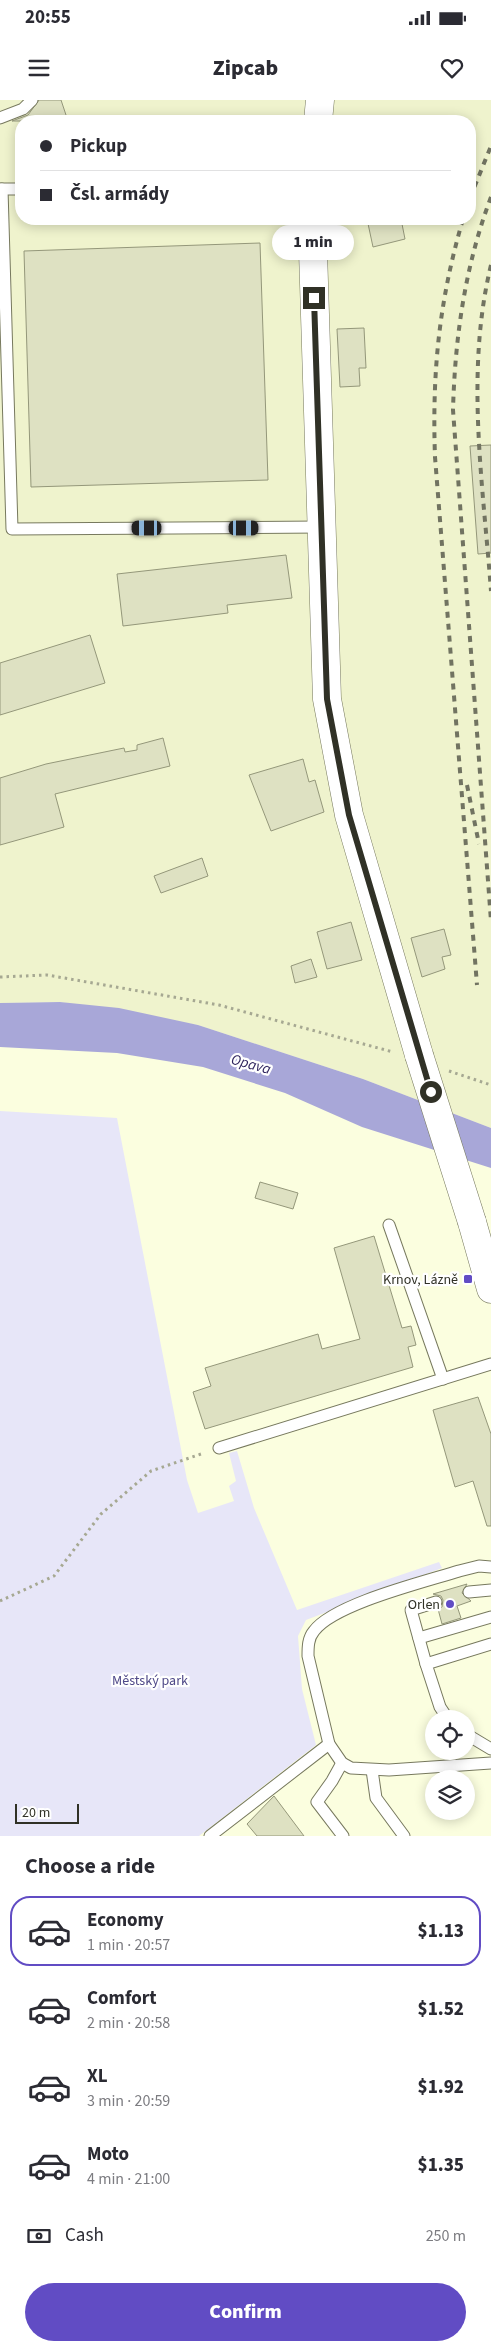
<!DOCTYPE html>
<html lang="en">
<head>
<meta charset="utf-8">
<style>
  body { margin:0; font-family:"Source Sans 3",sans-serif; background:#f7f7f7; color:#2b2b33; height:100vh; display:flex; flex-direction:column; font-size:19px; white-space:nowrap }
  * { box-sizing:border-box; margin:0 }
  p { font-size:16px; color:#7c7c81 }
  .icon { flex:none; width:28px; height:28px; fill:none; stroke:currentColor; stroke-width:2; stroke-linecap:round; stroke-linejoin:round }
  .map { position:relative; height:1736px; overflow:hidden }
  .panel { display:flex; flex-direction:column; background:#fff; flex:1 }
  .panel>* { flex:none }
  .top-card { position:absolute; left:15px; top:15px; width:461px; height:110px; border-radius:20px; box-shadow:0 2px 12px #0003; display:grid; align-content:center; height:110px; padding:0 25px; background:#fff }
  .fabs { position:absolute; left:425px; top:1610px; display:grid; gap:10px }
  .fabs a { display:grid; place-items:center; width:50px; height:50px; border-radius:50%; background:#fff; box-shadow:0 2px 12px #0003; font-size:25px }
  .scale { position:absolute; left:15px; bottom:12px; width:64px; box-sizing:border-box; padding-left:5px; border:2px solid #303126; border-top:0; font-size:14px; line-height:18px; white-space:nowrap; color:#303126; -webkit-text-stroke:4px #fff; paint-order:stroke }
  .end { position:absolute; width:22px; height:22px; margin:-11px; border:6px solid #303126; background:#fff; box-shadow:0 0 0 2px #fff }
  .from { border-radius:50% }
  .bubble { position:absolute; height:35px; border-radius:18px; background:#fff; box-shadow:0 2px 12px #0003; font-size:16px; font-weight:800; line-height:35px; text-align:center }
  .car { position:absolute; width:15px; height:30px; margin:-15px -8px; border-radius:6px; box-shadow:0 0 4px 1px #0007; background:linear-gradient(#222 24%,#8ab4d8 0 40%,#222 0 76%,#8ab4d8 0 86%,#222 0) }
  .top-card b { display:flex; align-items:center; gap:18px; height:48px; font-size:19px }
  .top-card b+b { border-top:1px solid #e1e1e2 }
  .top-card i { width:12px; height:12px; background:#2b2b33 }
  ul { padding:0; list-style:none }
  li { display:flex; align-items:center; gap:15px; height:70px; margin:0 10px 8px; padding:0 15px; border:2px solid transparent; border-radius:20px }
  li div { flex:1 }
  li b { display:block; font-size:19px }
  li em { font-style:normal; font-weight:800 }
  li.active { border-color:#614cc4 }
  li>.icon { width:45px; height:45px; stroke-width:1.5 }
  h2 { padding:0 25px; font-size:22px; line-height:60px }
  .pay { display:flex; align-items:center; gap:12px; height:55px; padding:0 25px; font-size:19px }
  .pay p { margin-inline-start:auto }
  .action { display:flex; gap:10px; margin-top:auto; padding:10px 25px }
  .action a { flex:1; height:58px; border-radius:30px; background:#614cc4; color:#fff; font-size:20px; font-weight:800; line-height:58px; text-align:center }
  .status { display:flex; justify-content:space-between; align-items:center; height:35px; padding:0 25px; background:#fff; direction:ltr }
  .status svg { height:14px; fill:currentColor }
  header { display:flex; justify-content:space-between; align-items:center; height:65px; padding:0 25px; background:#fff; font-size:22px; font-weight:800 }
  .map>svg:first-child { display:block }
  .built { fill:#eff3cd; fill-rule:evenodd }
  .green { fill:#e7e6f8 }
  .water { fill:#a8a7d8 }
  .building { fill:#dee1c2; stroke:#94977a }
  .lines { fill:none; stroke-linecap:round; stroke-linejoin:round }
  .lane-casing { stroke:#77795e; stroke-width:13 }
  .secondary-casing { stroke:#77795e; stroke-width:29 }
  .path { stroke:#a6a892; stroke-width:3; stroke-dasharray:2.5 4; stroke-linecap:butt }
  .lane { stroke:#fff; stroke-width:11 }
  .secondary { stroke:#fff; stroke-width:28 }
  .rail { stroke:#717361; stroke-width:4; stroke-dasharray:6 6; stroke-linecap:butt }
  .secondary-bridge-casing { stroke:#77795e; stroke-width:29; stroke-linecap:butt }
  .secondary-bridge { stroke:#fff; stroke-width:28 }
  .route { stroke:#303126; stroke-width:6 }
  .poi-dot { fill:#614cc4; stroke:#fff; stroke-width:2 }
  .labels { text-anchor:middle; stroke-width:4.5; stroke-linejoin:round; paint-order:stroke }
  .poi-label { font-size:14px; fill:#303126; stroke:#fff; text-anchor:end }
  .park-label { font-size:14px; fill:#4f4988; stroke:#fff }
  .water-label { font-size:15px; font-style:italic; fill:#291e59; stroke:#fff }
</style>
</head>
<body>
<div class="status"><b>20:55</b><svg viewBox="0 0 49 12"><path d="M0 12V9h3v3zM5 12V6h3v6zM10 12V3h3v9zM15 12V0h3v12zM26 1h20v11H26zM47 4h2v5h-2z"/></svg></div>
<header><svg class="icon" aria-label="menu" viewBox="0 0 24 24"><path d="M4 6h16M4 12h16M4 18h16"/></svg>Zipcab<svg class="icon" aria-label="heart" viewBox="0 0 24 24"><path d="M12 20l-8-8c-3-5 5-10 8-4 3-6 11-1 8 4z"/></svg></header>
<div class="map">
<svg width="491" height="1736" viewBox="0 0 491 1736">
  <rect width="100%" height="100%" fill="#fbfedf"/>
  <path class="built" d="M0 0H491V1028L363 979 198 925 60 902 0 903ZM21 21H470V119H21Z"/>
  <path class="green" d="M0 1011 117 1018 187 1380 198 1413 234 1401 229 1386 236 1381 229 1353 237 1351 254 1408 297 1510 439 1462 442 1468 306 1520 298 1536 302 1589 316 1645 199 1736H0Z"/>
  <path class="water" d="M60 902 119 908 198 925 363 979 491 1028V1068L362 1027 285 993 203 967 117 953 0 947V903Z"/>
  <g class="building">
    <path d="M39 0H61L68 21H12L28 15Z"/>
    <path d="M367 119H401L405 139 373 147Z"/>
    <path d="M260 143 268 380 31 387 24 151Z"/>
    <path d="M364 228 366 268H359L360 286 340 287 337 229Z"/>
    <path d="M491 345V453L478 454 470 346Z"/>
    <path d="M286 455 292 498 227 505 228 513 123 526 117 474Z"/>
    <path d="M90 535 105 583 0 615V563Z"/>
    <path d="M163 638 170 666 55 694 64 727 0 745V678L46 664 124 648 125 652 137 650V645Z"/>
    <path d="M303 659 309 682 315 680 324 712 271 731 249 675Z"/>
    <path d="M202 758 208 776 161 793 154 776Z"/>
    <path d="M351 822 362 860 327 869 317 832Z"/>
    <path d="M444 829 451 855 442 857 445 869 422 877 411 838Z"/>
    <path d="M311 859 317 877 295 883 291 866Z"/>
    <path d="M260 1082 298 1093 293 1109 255 1098Z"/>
    <path d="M374 1136 402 1228 411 1226 416 1245 408 1247 413 1267 205 1329 193 1292 211 1286 205 1268 318 1234 322 1249 360 1239 334 1148Z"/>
    <path d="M478 1297 491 1334V1426H487L473 1381 455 1387 433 1310Z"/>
    <path d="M467 1484 462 1493 471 1501 457 1506 461 1518 442 1524 438 1509 442 1507 443 1500 441 1496 433 1494Z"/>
    <path d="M274 1696 304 1736H257L247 1724Z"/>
  </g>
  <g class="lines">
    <defs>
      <g id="lane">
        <path d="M0 18 23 9 32 0"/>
        <path d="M0 89H21"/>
        <path d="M2 89 12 429 322 427"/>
        <path d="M389 1125 443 1279"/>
        <path d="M219 1348 491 1264"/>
        <path d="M491 1467 479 1466 459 1471C424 1482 334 1504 314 1531 308 1538 308 1547 308 1556L329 1644 342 1663 351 1668 389 1670 491 1663"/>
        <path d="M469 1492 491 1490"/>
        <path d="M419 1538 491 1517"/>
        <path d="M426 1564 411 1510 436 1502"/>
        <path d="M448 1619 440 1607 426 1564 491 1544"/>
        <path d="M466 1634 491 1649"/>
        <path d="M342 1663 332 1681 317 1702 343 1736"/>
        <path d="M372 1670 376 1698 404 1736"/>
        <path d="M210 1736 329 1644"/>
      </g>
      <g id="secondary">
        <path d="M318 21 320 0"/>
        <path d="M312 119 327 599 349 715 419 955"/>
        <path d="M472 1122 491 1189"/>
      </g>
    </defs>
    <use href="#lane" class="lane-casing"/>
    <use href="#secondary" class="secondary-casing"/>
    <g class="path">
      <path d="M0 877 47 875 219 905 393 952"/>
      <path d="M449 971 491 985"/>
      <path d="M0 1501 54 1476 101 1414 151 1371 204 1353"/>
    </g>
    <use href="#lane" class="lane"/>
    <use href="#secondary" class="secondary"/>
    <g class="rail">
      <path d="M491 97C465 166 455 237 453 310L491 821"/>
      <path d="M470 98 491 46"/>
      <path d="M463 119C439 201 432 272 435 357L477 885"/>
      <path d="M491 165C465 272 483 383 491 491"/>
      <path d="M467 685 479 744"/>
    </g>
    <defs>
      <path id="secondary-bridge" d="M419 955 472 1122"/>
    </defs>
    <use href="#secondary-bridge" class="secondary-bridge-casing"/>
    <use href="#secondary-bridge" class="secondary-bridge"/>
  </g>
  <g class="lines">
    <path class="route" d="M314 198 327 599 349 715 431 992"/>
  </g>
  <g class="poi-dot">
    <rect x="463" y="1174" width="10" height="10" rx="2.5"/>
    <circle cx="450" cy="1504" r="5"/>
  </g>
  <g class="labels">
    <g class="poi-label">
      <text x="458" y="1184">Krnov, Lázně</text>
      <text x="440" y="1509">Orlen</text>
    </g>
    <g class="park-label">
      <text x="150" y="1585">Městský park</text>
    </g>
    <g class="water-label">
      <text transform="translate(251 964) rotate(15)" y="5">Opava</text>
    </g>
  </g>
</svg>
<div class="fabs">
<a><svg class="icon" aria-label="locate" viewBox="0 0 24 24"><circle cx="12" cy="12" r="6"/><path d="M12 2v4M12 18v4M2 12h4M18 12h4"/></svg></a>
<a><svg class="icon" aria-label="layers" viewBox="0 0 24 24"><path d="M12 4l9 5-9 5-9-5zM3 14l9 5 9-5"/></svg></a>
</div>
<div class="scale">20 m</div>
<i class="end from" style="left:431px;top:992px"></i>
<i class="end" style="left:314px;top:198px"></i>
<div class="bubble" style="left:272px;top:125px;width:82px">1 min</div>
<i class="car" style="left:147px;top:428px;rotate:270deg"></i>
<i class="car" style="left:244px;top:428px;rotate:90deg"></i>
<div class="top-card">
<b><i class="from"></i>Pickup</b>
<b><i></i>Čsl. armády</b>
</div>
</div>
<section class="panel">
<h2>Choose a ride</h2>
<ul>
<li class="active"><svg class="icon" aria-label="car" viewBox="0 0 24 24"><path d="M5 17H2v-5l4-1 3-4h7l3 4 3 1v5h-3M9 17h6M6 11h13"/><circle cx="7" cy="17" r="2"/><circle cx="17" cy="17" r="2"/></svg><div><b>Economy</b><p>1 min · 20:57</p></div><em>$1.13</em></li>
<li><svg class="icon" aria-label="car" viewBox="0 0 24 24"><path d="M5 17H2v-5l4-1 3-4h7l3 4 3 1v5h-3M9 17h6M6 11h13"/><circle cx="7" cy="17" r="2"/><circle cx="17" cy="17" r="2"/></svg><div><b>Comfort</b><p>2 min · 20:58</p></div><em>$1.52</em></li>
<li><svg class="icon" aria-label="car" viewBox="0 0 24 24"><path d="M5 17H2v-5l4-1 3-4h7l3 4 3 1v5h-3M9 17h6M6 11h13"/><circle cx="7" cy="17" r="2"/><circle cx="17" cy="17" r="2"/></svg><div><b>XL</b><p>3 min · 20:59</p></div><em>$1.92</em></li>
<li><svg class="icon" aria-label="car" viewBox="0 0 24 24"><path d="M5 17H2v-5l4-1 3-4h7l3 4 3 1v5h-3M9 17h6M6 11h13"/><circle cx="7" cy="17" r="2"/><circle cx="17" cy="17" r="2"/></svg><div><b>Moto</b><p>4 min · 21:00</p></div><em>$1.35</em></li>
</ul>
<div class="pay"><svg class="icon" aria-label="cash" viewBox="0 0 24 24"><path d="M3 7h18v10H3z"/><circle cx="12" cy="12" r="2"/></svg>Cash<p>250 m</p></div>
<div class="action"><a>Confirm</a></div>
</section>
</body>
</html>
